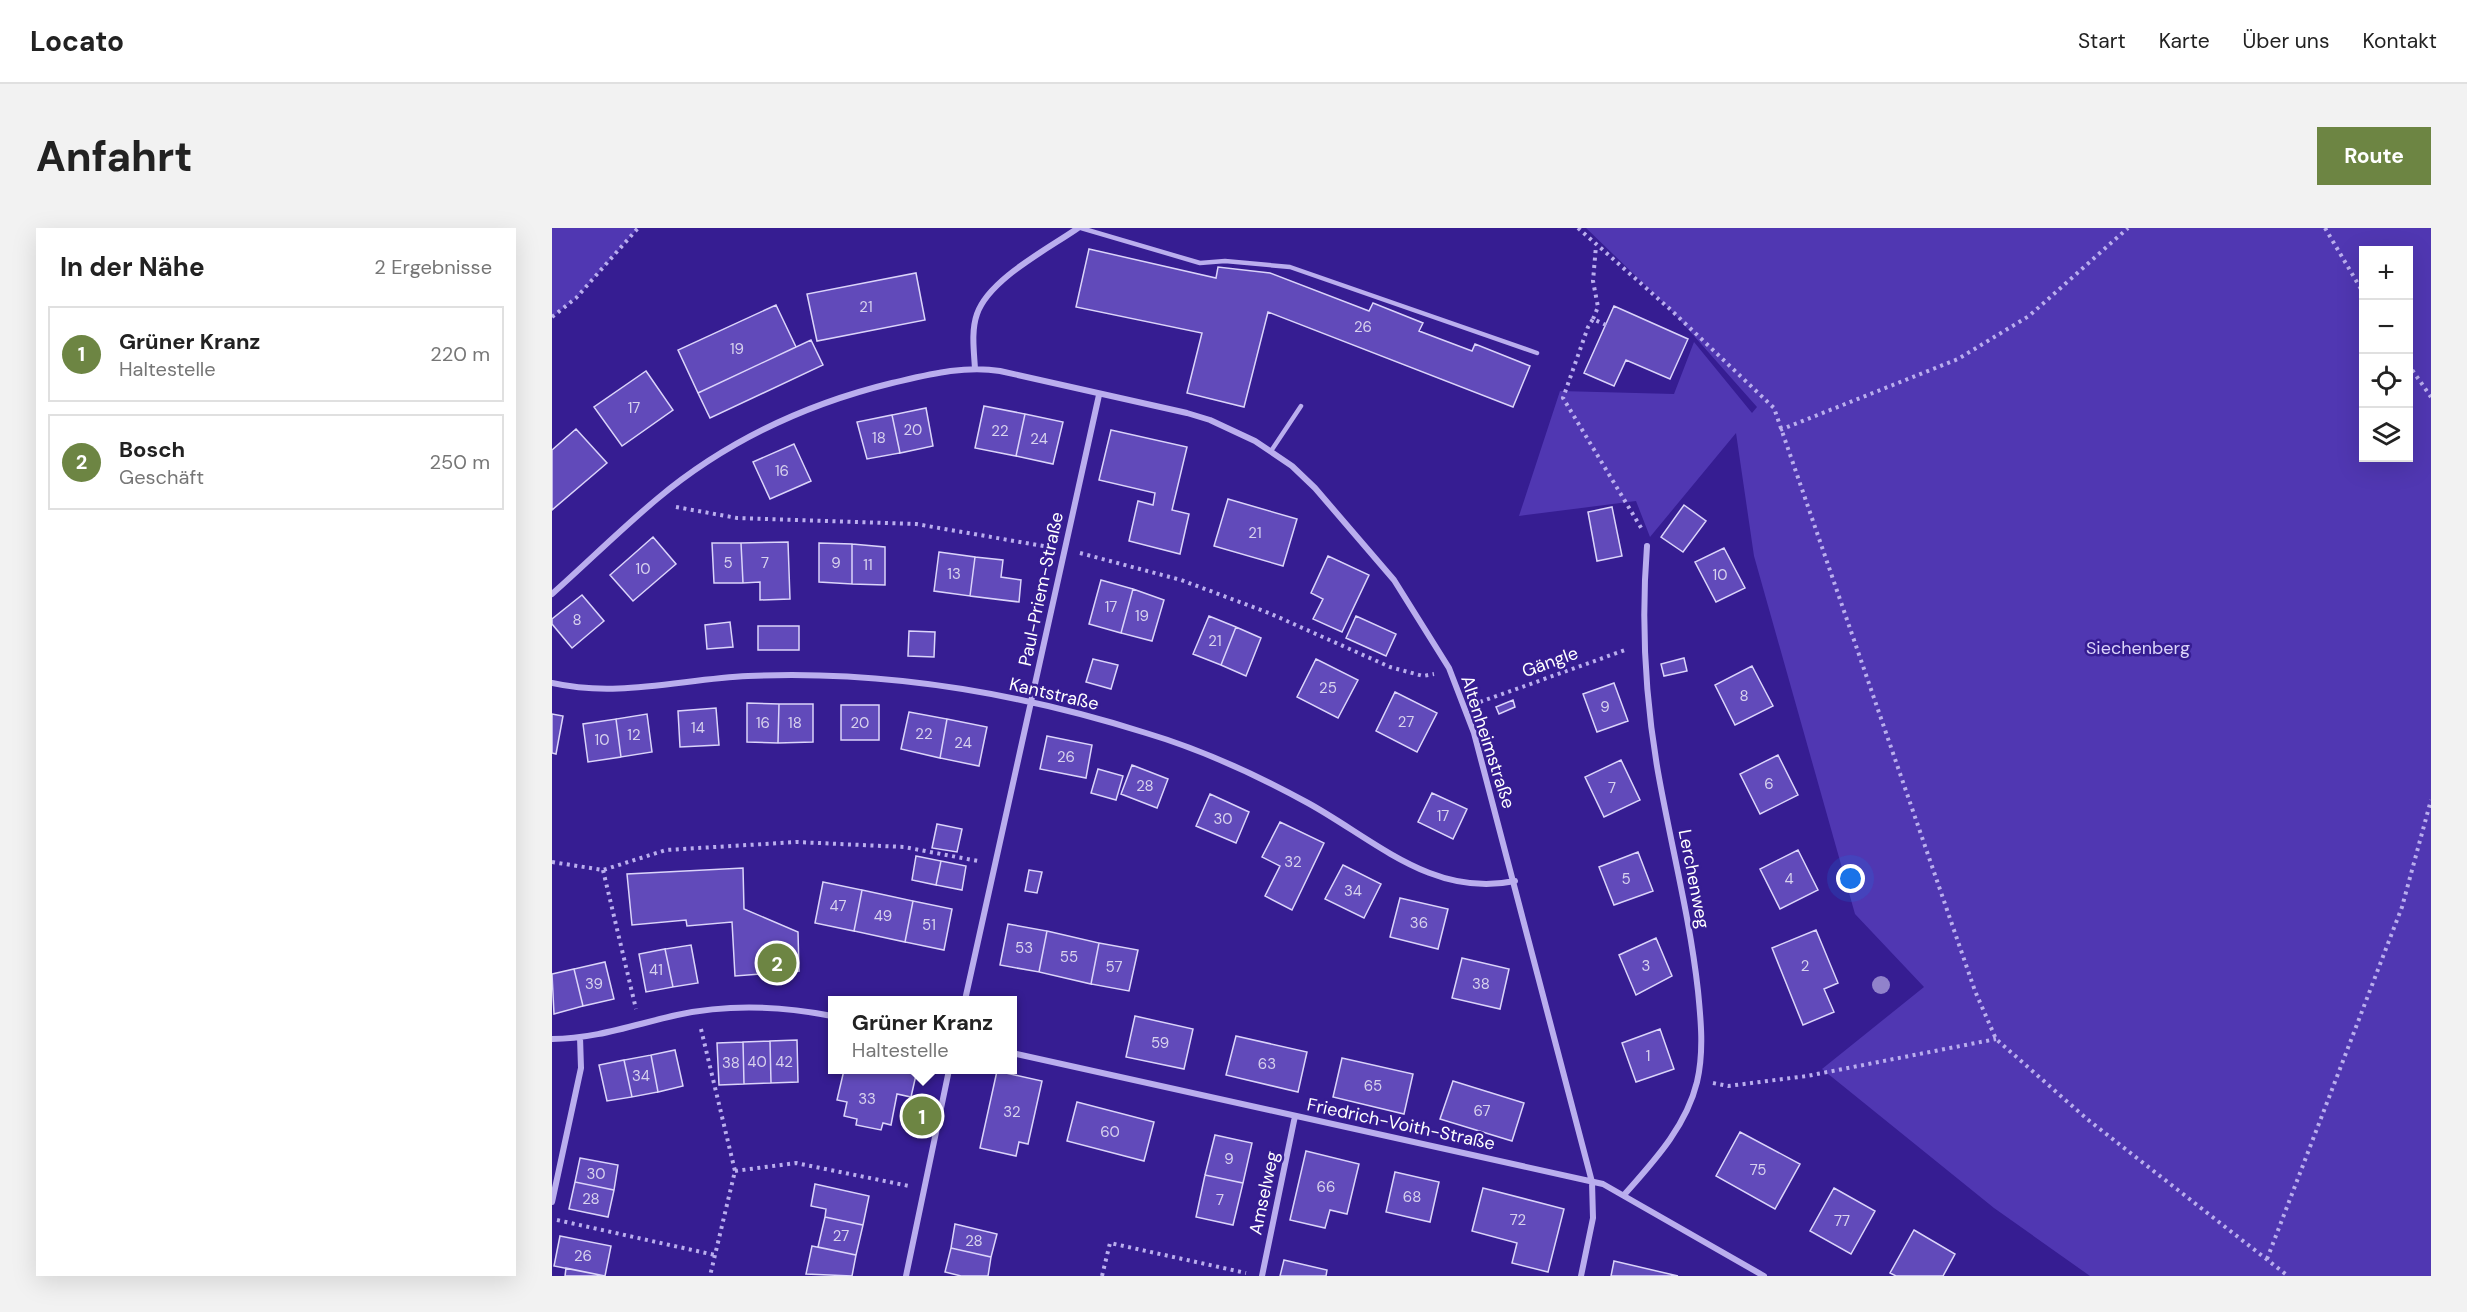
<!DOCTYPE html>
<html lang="de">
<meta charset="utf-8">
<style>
body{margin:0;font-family:"DM Sans",sans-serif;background:#f2f2f2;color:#222}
.controls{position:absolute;right:18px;top:18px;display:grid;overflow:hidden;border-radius:0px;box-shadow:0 6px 24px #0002}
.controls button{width:54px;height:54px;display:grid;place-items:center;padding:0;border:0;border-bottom:2px solid #e0e0e0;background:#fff;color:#222;font:30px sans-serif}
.you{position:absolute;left:1299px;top:651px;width:21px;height:21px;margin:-15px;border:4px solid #fff;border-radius:50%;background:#1a73e8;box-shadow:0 0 0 9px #1a73e833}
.badge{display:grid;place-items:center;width:39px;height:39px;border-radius:50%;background:#6d8543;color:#fff;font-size:20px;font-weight:700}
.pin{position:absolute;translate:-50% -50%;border:3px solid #fff;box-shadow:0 2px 6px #0006}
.popup{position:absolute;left:276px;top:768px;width:189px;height:78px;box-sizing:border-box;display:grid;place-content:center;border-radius:0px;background:#fff;filter:drop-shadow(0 2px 4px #0005);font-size:20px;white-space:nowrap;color:#767676}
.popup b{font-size:22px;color:#222}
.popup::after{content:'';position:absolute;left:50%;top:100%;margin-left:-12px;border:12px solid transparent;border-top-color:#fff}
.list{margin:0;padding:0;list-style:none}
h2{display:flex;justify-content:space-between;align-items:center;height:78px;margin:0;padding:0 24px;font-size:26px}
h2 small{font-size:20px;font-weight:400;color:#767676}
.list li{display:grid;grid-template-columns:39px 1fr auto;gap:18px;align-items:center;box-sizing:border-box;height:96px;margin:0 12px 12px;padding:0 12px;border:2px solid #e0e0e0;border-radius:0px}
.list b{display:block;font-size:22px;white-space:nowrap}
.list p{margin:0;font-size:20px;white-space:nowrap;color:#767676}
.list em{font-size:20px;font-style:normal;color:#767676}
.icon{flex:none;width:33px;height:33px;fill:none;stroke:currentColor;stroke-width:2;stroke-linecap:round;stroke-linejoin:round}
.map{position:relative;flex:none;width:1879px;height:1048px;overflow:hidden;border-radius:0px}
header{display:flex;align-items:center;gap:36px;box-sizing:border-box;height:84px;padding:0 30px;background:#fff;border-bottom:2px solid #e0e0e0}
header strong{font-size:28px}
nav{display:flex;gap:33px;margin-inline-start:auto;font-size:21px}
.intro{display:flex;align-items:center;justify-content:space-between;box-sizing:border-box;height:144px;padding:0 36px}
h1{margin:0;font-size:42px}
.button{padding:15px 27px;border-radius:0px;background:#6d8543;color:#fff;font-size:21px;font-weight:700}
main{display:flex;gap:36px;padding:0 36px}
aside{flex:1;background:#fff;border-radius:0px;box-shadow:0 6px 24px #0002}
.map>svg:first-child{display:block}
.green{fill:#5037b2;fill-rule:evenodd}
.building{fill:#614aba;stroke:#dbd4fa;stroke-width:1.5}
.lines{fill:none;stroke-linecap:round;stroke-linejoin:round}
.path{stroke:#baaeee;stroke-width:4;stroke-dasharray:3 4.5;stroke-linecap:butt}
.service{stroke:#baaeee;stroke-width:4.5}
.minor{stroke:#baaeee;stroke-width:6}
.tree{fill:#9182cb}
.labels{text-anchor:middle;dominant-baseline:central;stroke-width:5;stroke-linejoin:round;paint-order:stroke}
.number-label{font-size:15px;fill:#d8d2ee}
.street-label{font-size:18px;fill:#fff;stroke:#361d92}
.park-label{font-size:18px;fill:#dbd4fa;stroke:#361d92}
</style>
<header>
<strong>Locato</strong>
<nav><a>Start</a><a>Karte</a><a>Über uns</a><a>Kontakt</a></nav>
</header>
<div class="intro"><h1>Anfahrt</h1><a class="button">Route</a></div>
<main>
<aside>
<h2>In der Nähe<small>2 Ergebnisse</small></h2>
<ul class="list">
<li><span class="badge">1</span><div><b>Grüner Kranz</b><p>Haltestelle</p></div><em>220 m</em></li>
<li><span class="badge">2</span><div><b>Bosch</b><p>Geschäft</p></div><em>250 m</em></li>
</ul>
</aside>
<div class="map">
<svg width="1879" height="1048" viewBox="0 0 1879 1048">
<rect width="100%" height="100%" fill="#361d92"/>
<!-- green -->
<path class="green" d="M0,0H86L24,70L0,89Z
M1034,0H1879V1048H1538L1442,980L1270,841L1372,759L1303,686L1202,328L1184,205L1098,309L1084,273L967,288L1008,163L1122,166L1142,114L1200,185L1205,179L1119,82ZM1856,22V230H1812V22Z"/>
<!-- building -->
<path class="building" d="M537,21L664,50L666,39L718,45L817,83L821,75L871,95L867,103L920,123L923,116L978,138L961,179L716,84L692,179L635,165L650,105L524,79Z
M364,45L373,92L265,113L255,66Z
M224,77L244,119L146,165L126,122Z
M1062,78L1136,111L1118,151L1074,132L1062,158L1032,145Z
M259,112L271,137L158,190L146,165Z
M94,143L121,182L70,218L42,179Z
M432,178L473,186L464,228L423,220Z
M374,180L381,218L348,225L340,187Z
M473,186L511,194L501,236L464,228Z
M340,187L348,225L315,231L305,194Z
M24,201L55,235L0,282V222Z
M559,202L635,219L620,282L637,286L628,326L577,313L586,273L601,277L603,265L547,252Z
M242,216L259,253L218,271L201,234Z
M676,271L745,291L731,338L662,318Z
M1132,277L1154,293L1131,324L1109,309Z
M1060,279L1070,328L1045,333L1036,284Z
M101,309L124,336L81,373L58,347Z
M236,314L238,371L208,372V354L191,355L189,315Z
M160,315H189L191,355H162Z
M267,315L300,316V356L267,354Z
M300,316L333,319V357L300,356Z
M1172,320L1193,360L1164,374L1143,334Z
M387,324L423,329L418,368L382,363Z
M776,328L817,347L790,404L761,391L771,371L759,365Z
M423,329L451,332L449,349L469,352L467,374L418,368Z
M549,352L581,361L569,405L537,396Z
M581,361L612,372L600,413L569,405Z
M30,367L52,393L20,420L0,396V391Z
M657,388L684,399L669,437L641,426Z
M804,388L844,406L834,428L794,410Z
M178,394L181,419L155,421L153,397Z
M206,398H247V422H206Z
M684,399L709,410L694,448L669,437Z
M357,403L383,404L382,429L356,428Z
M1132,430L1135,443L1112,448L1109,436Z
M541,431L566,437L559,461L534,454Z
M764,431L806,452L786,490L745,469Z
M1200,438L1221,478L1183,497L1163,457Z
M1062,455L1076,493L1045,504L1031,466Z
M843,464L885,485L865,524L824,503Z
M961,472L963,479L947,486L944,479Z
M195,475L227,476L226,515L195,514Z
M227,476H261V514L226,515Z
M289,477H327V512H289Z
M164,480L167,517L128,519L126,483Z
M357,484L395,491L388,530L349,521Z
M0,486L11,488L4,526L0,525Z
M95,486L100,524L69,529L64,491Z
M64,491L69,529L36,534L31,496Z
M395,491L435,499L427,538L388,530Z
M495,508L540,517L534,550L488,541Z
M1226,527L1246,567L1208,586L1188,546Z
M1069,532L1088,572L1052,589L1033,549Z
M580,537L616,551L605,580L569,566Z
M546,541L571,548L564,572L539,565Z
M880,565L915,581L901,611L866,594Z
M658,566L697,584L684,615L644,598Z
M728,594L772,615L740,682L713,668L728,638L710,629Z
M385,596L410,601L405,624L380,620Z
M1246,622L1266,662L1228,681L1208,641Z
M1086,624L1101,663L1062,677L1047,639Z
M364,628L389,633L384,657L360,652Z
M389,633L414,638L410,662L384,657Z
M791,637L829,656L812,690L773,671Z
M191,640L192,681L246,704L247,743L183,748L180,694L135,698L134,692L80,697L75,646Z
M477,642L490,644L485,665L473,663Z
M271,654L310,662L302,703L263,695Z
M310,662L361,673L353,714L302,703Z
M848,670L896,681L886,721L838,709Z
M361,673L400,681L392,722L353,714Z
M456,696L495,703L487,744L448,737Z
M1264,702L1286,755L1272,761L1282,784L1251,797L1220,720Z
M495,703L547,715L539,756L487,744Z
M1104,710L1120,748L1084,767L1067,727Z
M547,715L586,722L577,763L539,756Z
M139,717L146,755L121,759L113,721Z
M113,721L121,759L94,764L87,726Z
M910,730L957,741L948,781L900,770Z
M53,734L62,771L31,778L22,741Z
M22,741L31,778L2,786L0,746Z
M583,788L641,801L632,841L574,829Z
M1108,801L1122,841L1084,854L1070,815Z
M684,808L755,824L746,864L674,847Z
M245,812L246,854L219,855L218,813Z
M218,813L219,855L192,856L191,814Z
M191,814L192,856L167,857L165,815Z
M123,822L131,858L106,864L99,827Z
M99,827L106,864L80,869L72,832Z
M790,830L861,846L852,886L781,869Z
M72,832L80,869L55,873L47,837Z
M292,842H357V845L364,847L359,869L345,866L339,897L331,895L329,902L304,897L305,891L292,888L295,874L285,872Z
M445,843L490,853L476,916L467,914L464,928L428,920Z
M901,853L972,875L960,913L888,891Z
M525,874L602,894L592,933L515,913Z
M1188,904L1248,936L1223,981L1164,948Z
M663,907L700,915L691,955L653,947Z
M754,923L807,936L795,986L778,982L773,1000L738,992Z
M28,930L66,937L62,962L23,954Z
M843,944L887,954L878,994L834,984Z
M653,947L691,955L681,997L644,989Z
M23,954L62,962L56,989L17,981Z
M263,956L317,968L311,997L273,989L274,981L259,978Z
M931,960L1012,981L996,1044L960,1035L965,1015L920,1003Z
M1282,960L1323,983L1299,1026L1258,1003Z
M273,989L311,997L304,1027L266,1019Z
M403,996L445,1006L439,1029L399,1020Z
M1362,1002L1403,1026L1391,1048H1344L1338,1045Z
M8,1008L59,1018L53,1048L2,1038Z
M260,1018L304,1027L300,1048L254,1046Z
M399,1020L439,1029L436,1048H409L393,1044Z
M732,1032L775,1042L774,1048H728Z
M1062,1033L1126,1048H1059Z
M14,1040L53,1048H13Z"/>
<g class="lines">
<!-- path -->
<path class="path" d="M1026,0L1119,82L1222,180L1423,763L1444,811L1535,891L1736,1048
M1773,0L1812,66
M0,89L24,70L86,0
M1041,91L1046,79L1041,53L1044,18
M1054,97L1041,91L1036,99L1011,170L1091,303
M1856,136L1879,169
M1228,202L1406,131L1477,88L1576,0
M124,279L185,290L364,296L497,319
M528,325L629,352L717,385L838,439L871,448L882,446
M928,474L1076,421
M0,634L51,642L114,622L245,614L352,619L426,633
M51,642L84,781
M149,801L183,943L158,1048
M1161,855L1176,858L1255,848L1444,811
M183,943L244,935L357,958
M5,992L163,1027
M1715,1031L1850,679L1879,572
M550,1048L558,1015L694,1045"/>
<!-- service -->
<path class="service" d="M529,0L648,35L673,33L738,39L985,125
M719,223L749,178"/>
<!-- minor -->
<path class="minor" d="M423,141C422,123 419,103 425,86C437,51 496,21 526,0
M0,366C35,335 69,301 105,271C173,214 254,176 340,155C375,147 412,137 448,143L635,185L658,192L703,213L740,238L763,260L842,352L897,440L922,505L1040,954L1041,990L1029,1048
M0,455C66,470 130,451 196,448C330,442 467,465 594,505C651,522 705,547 756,575C823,612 881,670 963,653
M413,772L547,167
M0,811C43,811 84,796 125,787C176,776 229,778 280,788
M460,825L1051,956L1212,1048
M1072,967C1102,933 1134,899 1145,854C1152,824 1149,793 1146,763C1138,690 1119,617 1106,544C1093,469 1089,394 1095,318
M0,974L29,840L28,809
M354,1048L397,842
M710,1048L743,888"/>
</g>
<!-- trees -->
<circle class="tree" cx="1329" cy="757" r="9"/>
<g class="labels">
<!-- number labels -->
<g class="number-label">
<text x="314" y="79">21</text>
<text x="811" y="99">26</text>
<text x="185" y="121">19</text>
<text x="82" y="180">17</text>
<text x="361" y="202">20</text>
<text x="448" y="203">22</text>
<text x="327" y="210">18</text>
<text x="487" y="211">24</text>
<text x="230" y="243">16</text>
<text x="703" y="305">21</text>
<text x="176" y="335">5</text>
<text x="213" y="335">7</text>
<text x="284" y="335">9</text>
<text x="316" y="337">11</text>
<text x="91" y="341">10</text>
<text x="402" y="346">13</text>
<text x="1168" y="347">10</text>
<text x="559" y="379">17</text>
<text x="590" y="388">19</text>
<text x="25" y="392">8</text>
<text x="663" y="413">21</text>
<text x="776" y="460">25</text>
<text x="1192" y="468">8</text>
<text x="1053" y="479">9</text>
<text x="854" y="494">27</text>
<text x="211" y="495">16</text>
<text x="243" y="495">18</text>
<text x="308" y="495">20</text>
<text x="146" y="500">14</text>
<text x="372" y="506">22</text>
<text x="82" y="507">12</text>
<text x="50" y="512">10</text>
<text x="411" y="515">24</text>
<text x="514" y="529">26</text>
<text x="1217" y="556">6</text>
<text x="593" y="558">28</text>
<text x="1060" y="560">7</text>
<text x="891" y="588">17</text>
<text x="671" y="591">30</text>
<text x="741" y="634">32</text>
<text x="1074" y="651">5</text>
<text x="1237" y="651">4</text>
<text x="801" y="663">34</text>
<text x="286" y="678">47</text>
<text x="331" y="688">49</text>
<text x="867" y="695">36</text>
<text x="377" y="697">51</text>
<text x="472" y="720">53</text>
<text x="517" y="729">55</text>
<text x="1094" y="738">3</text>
<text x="1253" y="738">2</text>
<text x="562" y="739">57</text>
<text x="104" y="742">41</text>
<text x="42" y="756">39</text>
<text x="929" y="756">38</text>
<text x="608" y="815">59</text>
<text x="1096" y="828">1</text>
<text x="205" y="834">40</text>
<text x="232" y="834">42</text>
<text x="179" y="835">38</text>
<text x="715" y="836">63</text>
<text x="89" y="848">34</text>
<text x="821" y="858">65</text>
<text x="315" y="871">33</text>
<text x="930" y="883">67</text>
<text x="460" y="884">32</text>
<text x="558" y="904">60</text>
<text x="677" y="931">9</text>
<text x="1206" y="942">75</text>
<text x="44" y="946">30</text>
<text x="774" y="959">66</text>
<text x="860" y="969">68</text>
<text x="39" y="971">28</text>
<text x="668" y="972">7</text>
<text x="966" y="992">72</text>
<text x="1290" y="993">77</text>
<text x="289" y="1008">27</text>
<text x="422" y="1013">28</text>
<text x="31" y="1028">26</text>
</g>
<!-- street labels -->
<g class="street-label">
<text transform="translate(489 361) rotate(-78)">Paul-Priem-Straße</text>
<text transform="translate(998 434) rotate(-20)">Gängle</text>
<text transform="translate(502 466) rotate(13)">Kantstraße</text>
<text transform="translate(936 514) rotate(72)">Altenheimstraße</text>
<text transform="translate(1142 651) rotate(79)">Lerchenweg</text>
<text transform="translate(849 896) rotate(12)">Friedrich-Voith-Straße</text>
<text transform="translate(712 965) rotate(-78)">Amselweg</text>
</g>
<!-- park labels -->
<g class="park-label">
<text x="1586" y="420">Siechenberg</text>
</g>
</g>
</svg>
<div class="controls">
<button>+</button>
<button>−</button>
<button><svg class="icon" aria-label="locate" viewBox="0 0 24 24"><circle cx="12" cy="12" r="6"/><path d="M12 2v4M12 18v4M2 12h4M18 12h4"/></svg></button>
<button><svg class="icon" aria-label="layers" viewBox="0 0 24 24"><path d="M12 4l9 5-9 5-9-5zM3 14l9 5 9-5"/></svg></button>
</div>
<div class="you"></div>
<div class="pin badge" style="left:370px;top:888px">1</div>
<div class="popup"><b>Grüner Kranz</b>Haltestelle</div>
<div class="pin badge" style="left:225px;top:735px">2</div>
</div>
</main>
